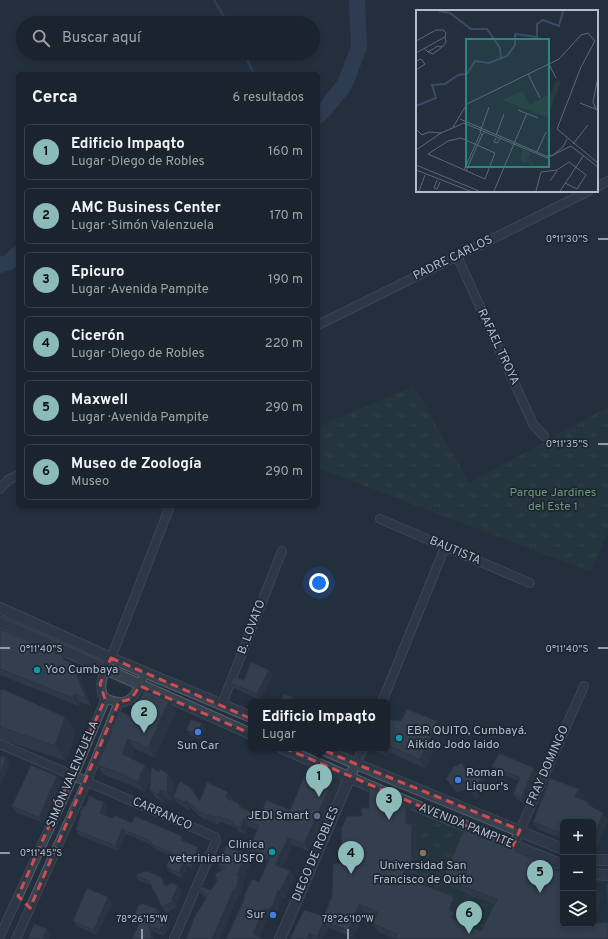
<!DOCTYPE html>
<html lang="es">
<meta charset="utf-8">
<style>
body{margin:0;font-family:Overpass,sans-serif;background:#282f3a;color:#f1f3f6}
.controls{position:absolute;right:12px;bottom:12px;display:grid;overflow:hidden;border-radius:6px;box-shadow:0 2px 6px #0003}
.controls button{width:36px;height:36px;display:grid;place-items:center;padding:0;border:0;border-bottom:1px solid #39404a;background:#1b232e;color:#f1f3f6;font:20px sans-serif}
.you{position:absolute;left:319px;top:583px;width:14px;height:14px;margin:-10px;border:3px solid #fff;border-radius:50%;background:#1a73e8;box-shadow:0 0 0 6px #1a73e833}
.badge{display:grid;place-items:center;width:26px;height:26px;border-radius:50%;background:#8bbbb9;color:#111;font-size:13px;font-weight:700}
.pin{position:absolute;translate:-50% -33px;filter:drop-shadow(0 1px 2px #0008)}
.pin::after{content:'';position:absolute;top:21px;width:14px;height:12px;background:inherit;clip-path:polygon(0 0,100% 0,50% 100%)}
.popup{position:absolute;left:248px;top:699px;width:142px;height:52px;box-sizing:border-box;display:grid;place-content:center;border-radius:6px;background:#1b232e;filter:drop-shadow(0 1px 3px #0005);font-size:13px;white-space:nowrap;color:#a0a4aa}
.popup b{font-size:15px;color:#f1f3f6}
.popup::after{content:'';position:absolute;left:50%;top:100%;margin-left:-8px;border:8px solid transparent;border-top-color:#1b232e}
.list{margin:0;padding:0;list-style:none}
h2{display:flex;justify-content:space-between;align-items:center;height:52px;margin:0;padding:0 16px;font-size:17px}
h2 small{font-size:13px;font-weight:400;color:#a0a4aa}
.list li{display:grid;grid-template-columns:26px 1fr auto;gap:12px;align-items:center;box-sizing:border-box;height:56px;margin:0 8px 8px;padding:0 8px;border:1px solid #39404a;border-radius:6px}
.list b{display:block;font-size:15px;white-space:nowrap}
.list p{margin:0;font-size:13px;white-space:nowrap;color:#a0a4aa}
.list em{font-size:13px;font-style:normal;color:#a0a4aa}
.icon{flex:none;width:22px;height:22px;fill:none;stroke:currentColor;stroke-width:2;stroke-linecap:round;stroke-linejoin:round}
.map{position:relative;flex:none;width:608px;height:939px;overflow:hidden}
.search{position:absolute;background:#1b232e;box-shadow:0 2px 6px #0003;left:16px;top:16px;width:304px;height:44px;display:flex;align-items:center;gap:10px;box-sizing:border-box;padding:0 14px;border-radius:22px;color:#a0a4aa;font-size:15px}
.panel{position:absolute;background:#1b232e;box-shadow:0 2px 6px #0003;left:16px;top:72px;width:304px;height:436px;border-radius:6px}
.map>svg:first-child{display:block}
.park{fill:url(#park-tufts)}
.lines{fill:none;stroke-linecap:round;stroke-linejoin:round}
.stream{stroke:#394c67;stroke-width:2.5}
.river{stroke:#394c67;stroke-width:16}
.minor-casing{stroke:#565f6c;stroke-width:10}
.tertiary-casing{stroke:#565f6c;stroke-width:12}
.minor{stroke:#38414e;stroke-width:8}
.tertiary{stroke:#38414e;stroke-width:10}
.wall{fill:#3b4654}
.shaded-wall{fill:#303945}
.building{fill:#455162;stroke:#303945}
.marked{fill:none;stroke:#ce4d50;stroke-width:3;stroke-dasharray:8 5;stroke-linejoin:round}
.ticks{fill:none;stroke:#b4bcc9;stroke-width:1.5}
.culture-dot{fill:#0f9aa8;stroke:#1d2633;stroke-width:1.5}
.shop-dot{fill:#3f7fe0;stroke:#1d2633;stroke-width:1.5}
.service-dot{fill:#5c6f8a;stroke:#1d2633;stroke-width:1.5}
.education-dot{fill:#8d6e63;stroke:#1d2633;stroke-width:1.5}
.labels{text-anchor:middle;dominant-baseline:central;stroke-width:3.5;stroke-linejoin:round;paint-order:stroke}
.street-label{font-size:12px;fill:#b4bcc9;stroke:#1d2633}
.park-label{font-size:12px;fill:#6b9a76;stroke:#1d2633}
.poi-label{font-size:12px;fill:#b4bcc9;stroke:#1d2633;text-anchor:start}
.inset-river{fill:none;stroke:#394c67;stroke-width:2}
.inset-road{fill:none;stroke:#5e6776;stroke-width:1}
.view{fill:#308480;fill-opacity:0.15;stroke:#308480;stroke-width:2}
.inset-edge{fill:none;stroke:#b4bcc9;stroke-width:2}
.ticks-label{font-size:10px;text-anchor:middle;fill:#b4bcc9;stroke:#1d2633;stroke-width:3.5;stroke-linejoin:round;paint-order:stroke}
</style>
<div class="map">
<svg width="608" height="939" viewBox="0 0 608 939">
<defs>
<pattern id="park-tufts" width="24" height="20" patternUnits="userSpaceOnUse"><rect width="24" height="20" fill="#263c3f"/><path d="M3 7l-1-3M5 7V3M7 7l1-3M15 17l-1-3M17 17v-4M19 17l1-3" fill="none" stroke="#435659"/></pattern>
</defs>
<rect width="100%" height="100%" fill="#242f3e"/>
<!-- park -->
<path class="park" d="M414,386L469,483L608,407V531L591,572L318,468V427Z
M411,810L471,835L501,906L486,938L456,926L454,917L459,905L400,879L418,878L417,832H411Z"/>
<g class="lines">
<!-- stream -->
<path class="stream" d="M214,0L228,23
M244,53L252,70L253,74"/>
<!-- river -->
<path class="river" d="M318,116L326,108L345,84L359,47L357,0
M0,265L9,262L18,254"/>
<defs>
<path id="minor" d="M597,187L608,181
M457,256L533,424L544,436
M318,325L589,191
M0,489L8,480L18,475
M380,519L530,583
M145,672C140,685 135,704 118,702C112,701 107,700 103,696C98,682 105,670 111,658L170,506
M382,702L445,547
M222,704L282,551
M0,744L215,837L216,841L174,939
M356,764L363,748
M513,846L584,686
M0,936L74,775L106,698
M16,939L87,781L119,702"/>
<path id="tertiary" d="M0,608L111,658L251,717
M0,622L251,734
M282,748C375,789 468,828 563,865
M320,748L356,764L563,849
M593,860H608
M593,874L608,875
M280,939L352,772"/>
</defs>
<!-- minor casing -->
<use href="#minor" class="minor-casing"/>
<!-- tertiary casing -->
<use href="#tertiary" class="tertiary-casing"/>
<!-- minor -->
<use href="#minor" class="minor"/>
<!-- tertiary -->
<use href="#tertiary" class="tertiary"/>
</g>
<!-- wall -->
<path class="wall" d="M0,629L63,656L66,661L78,671L91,706L79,702V706L0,675Z
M269,670L273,675L260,700L234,688L230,683L244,680Z
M0,689L65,717L76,732L66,761L0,739Z
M169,701L176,711L155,758L135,749L131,758L145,765L151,773L174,782L173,795L200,801L228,792L233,799L232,800L240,804L244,809L260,816L290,810L336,774L341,781L309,851L293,845L282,868L290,871L294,877L285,898L283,897L277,912L274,917L269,916L259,937L226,939L245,898L244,896L259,882L269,861L254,855L249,848L257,830L248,826L245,834L238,831L236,828L222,822L217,824L214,822H210L207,819H203L190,807L189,810L177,803L173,797V801L167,799L164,803L156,798L150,790L151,777L145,792L126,783L104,775L97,765L112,732L110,731L130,716Z
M387,718L392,720L443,730L426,769L389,752L387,756L376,752L374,748H387Z
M202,723L205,729L201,740L190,735L186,730Z
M492,766L538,774L525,804L517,799L513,794L519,781L496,772Z
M477,769L482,777L486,787L476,800L469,790H465L456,792L446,779L468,771Z
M57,776L61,781L43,823L16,812L12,806Z
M584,796L582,800L588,802L591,806L603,813L608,820L597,846L593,845V822H563V839L538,829L533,822Z
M406,803L411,811V824H412L417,832L418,875L412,873L410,879L454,897L460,905L456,914L459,919L458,921L481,931L494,904L449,886L443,879L563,924L608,939H395L378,932L373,924L376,917L365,912L353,938L328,927L322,939H314L313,938L312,939H290L324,916L332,895L342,863L362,816L369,808Z
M108,807L105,815L113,818L132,823L186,841L201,852L194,869L188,866L182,878L170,872L166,867L171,856L155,849L152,845L126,834L118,851L79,835L76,830L81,815L80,813Z
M246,854L251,861L243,881L244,882L240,897L239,895L206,898L201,894L196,887L211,890L217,881L221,870L218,865Z
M135,875L165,882L167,885L182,890L176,905L177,907L166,913L162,907L152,885L139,881Z
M593,886L601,895L597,911H593Z
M108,897L112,903L97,935L77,926L73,921Z
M157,909L160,913L166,916L170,921L166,933L165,932L164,936L136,924L133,919Z"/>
<!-- shaded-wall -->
<path class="shaded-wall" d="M72,663L78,671L91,706L86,698Z
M269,670L273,675L260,700L257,694Z
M74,694L79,702V706L73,698Z
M169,701L176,711L155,758L148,748Z
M65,717L76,732L66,761L55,746Z
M437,721L443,730L426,769L420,760Z
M202,723L205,729L201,740L197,734Z
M128,739L135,749L129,764L122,754Z
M381,748H386L389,752L387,756Z
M6,758L10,764L0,787V773Z
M145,765L152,775L145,792L138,782Z
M534,768L538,774L525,804L521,798Z
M477,769L482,777L486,787L476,800L471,793Z
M168,774L174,782L173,801L167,793Z
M336,774L341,781L309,851L304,844Z
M57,776L61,781L43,823L39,818Z
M579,789L584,796L580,804L575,797Z
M161,790L167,799L164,803L158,795Z
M228,792L233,799L230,805L226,798Z
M186,800L190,807L189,810L185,803Z
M104,802L108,807L103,818L100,813Z
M406,803L411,811V832L406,824Z
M240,804L245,810L239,807Z
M603,813L608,820L597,846L593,840V837Z
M244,819L248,826L245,834L240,828Z
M412,824L417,832L418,875L412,867Z
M562,828H563V837L560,833Z
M122,829L126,834L118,851L115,846Z
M182,836L186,841L184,845L181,840Z
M288,838L293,845L280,872L275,865Z
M198,847L201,852L194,869L191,864Z
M246,854L251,861L243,881L244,882L240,897L236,890L237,875Z
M184,861L188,866L182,878L179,873Z
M407,865L412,873L408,884L402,876Z
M290,871L294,877L285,898L280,891Z
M161,877L165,882L169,892L165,886Z
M178,885L182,890L176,905L177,907L172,899Z
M596,887L601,895L597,911L593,905V898Z
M234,889L239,895L220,939H212Z
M278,890L283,897L277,912L274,917L269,910Z
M108,897L112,903L97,935L94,930Z
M454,897L460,905L456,914L459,919L456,926L451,918L449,910Z
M359,904L365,912L353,938L348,931Z
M0,909L2,911L0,915Z
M264,909L269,916L258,939L253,934Z
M166,916L170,921L166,933L163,927Z
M324,922L328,927L322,939H319L317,937Z
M149,925L152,931L154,939H152Z
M161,926L165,932L164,936L160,930Z
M47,929L51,935L49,939H43Z
M309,933L313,938L312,939H307Z"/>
<!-- building -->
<path class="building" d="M0,629L63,656L64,660L72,663L86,698L74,694L73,698L0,669Z
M251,662L269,670L257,694L230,683L234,676L244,680Z
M0,689L2,690L3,689L65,717L55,746L0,727Z
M144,690L169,701L148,748L128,739L122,754L145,765L138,782L119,773L97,765L112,731H110L119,711L130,716L132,707L142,696Z
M284,694L304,702H280Z
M407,709L437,721L420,760L387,745V718L392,720L401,721Z
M191,719L202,723L197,734L186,730Z
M499,753L534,768L521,798L513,794L520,778L492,766Z
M0,756L6,758L0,773Z
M310,763L336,774L304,844L288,838L275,865L290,871L280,891L278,890L273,905L269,910L264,909L253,934L264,939H226L245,897L244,896L252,879L259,882L270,857L249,848L259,826L244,819L240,828L233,824V822L218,816L212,817L209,815H205L203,812H199L186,800L185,803L173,797L180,781L190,787L200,801L207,782L228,792L226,798L240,804L239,807L260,816L266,800L290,810Z
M462,763L467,772L477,769L481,780L471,793L466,783L460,782L451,785L446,779L453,767Z
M31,765L57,776L39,818L12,806Z
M151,767L159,772L160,769L168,774L167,793L161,790L158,795L150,790Z
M550,778L579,789L575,797L588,802L587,804L603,813L593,837V822H563V828H562L560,833L533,822Z
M369,787L406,803V824H412V867L407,865L402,876L454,897L449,910L454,912L451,918L481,931L497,899L443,879L465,827L516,848L515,851L558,871V869L563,871V924H581L592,926V924H593V923L608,922V939H395L397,934L373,924L378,912L359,904L348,931L323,920L332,895L333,864L342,863L341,829L347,816H362L361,808H369Z
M89,796L104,802L100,813L113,818L114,815L132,823L135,816L182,836L181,840L198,847L191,864L184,861L179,873L166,867L172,853L151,844L152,842L122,829L115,846L76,830L81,814L80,813L83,806L85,807Z
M226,846L246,854L237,875L239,876L236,890L234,889L212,939H186L194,918L208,895L196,887L197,885L211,890L217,881L215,874L225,868L218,865Z
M147,871L161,877L165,886L172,883L178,885L172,899L173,902L162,907L149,881L135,875Z
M606,884H608V910Z
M593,886L596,887L593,898Z
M87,888L108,897L94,930L73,921Z
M142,903L157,909L155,911L166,916L163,927L161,926L160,930L149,925L152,939H132L140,922L133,919L139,904L141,905Z
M304,910L324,916L323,920L324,922L317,937L309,933L307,939H290Z
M34,924L47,929L43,939H28Z"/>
<!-- marked area -->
<path d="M0 0H608V939H0ZM111,658L356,764L520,830L513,846L140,686L131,699L119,702L30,908L18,896L105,699L100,684Z" fill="#242f3e" fill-opacity=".55" fill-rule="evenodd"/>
<path class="marked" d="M111,658L356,764L520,830L513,846L140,686L131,699L119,702L30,908L18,896L105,699L100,684Z"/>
<!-- ticks -->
<path class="ticks" d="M598,239H608M598,444H608M0,648H10M598,648H608M0,853H10M142,929V939M348,929V939"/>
<!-- markers -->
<g class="culture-dot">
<circle cx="37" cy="670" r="4"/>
<circle cx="399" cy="738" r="4"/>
<circle cx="272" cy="852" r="4"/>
</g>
<g class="shop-dot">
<circle cx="198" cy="732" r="4"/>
<circle cx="458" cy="780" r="4"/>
<circle cx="273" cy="915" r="4"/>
</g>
<circle class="service-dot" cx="317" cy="816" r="4"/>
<circle class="education-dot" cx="423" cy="853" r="4"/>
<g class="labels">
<!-- street labels -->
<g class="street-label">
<text transform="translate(453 258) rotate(-26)">PADRE CARLOS</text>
<text transform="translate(498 347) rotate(65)">RAFAEL TROYA</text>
<text transform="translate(455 551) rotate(23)">BAUTISTA</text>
<text transform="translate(252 627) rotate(-69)">B. LOVATO</text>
<text transform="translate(548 766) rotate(-66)">FRAY DOMINGO</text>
<text transform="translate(73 774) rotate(-67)">SIMÓN VALENZUELA</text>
<text transform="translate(162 814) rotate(24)">CARRANCO</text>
<text transform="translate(466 826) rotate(22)">AVENIDA PAMPITE</text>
<text transform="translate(316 854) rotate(-67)">DIEGO DE ROBLES</text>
</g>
<!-- park labels -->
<g class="park-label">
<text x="553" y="493">Parque Jardines<tspan x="553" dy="14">del Este 1</tspan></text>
</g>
<!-- poi labels -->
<g class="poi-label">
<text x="45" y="670">Yoo Cumbaya</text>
<text x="407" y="731">EBR QUITO, Cumbayá.<tspan x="407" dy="14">Aikido Jodo laido</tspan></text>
<text x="198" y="746" text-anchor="middle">Sun Car</text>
<text x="466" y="773">Roman<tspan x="466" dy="14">Liquor's</tspan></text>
<text x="309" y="816" text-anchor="end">JEDI Smart</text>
<text x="264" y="845" text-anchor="end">Clinica<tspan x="264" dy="14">veteriniaria USFQ</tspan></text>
<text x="423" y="866" text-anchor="middle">Universidad San<tspan x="423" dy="14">Francisco de Quito</tspan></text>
<text x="265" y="915" text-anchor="end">Sur</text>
</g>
</g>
<!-- overview -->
<g transform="translate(416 10)">
<rect width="182" height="182" fill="#242f3e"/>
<path d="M140,70L145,72L131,107L86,90L106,81L114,95L135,83ZM106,139L114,143L111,150L118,153L116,157L112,152H105Z" fill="#263c3f"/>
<path class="inset-river" d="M23,1L34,3L55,19H71L84,38L85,49M0,96L20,88L16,75L29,74L42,65L51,64L59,51L73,53L91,46L99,35V24L121,27V14L127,10L143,16L147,1"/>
<path class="inset-road" d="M0,31L20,20H27L30,23L29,27L0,43M8,38L12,42L22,36L26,37L30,32L29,27M12,42L17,44L26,37M0,51L5,49L9,54L0,60M133,54L140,68M112,64L124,88M164,93L182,100M180,99L177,92L182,67M102,100L122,108M44,109L130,146H136L147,137L151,129M37,117L51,94L143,49L165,25L172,23L179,31L165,57L141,119L182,153M0,119L6,125L13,122L25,123M69,122L66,125L64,122L73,97M80,125L88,104M45,128L79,143L69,169L12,144L32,131ZM80,128L78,132L81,133L84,129M157,134L172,115M0,140L25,123L48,113L131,148L155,136L182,157M121,142L130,122M0,155L63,181M0,160L54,181M48,160L64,124M50,161L66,125M21,170L18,178L21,179L24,172M134,171L141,161M3,181L9,165M78,181L111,103M120,181L125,162L141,160L153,152L170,165L161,179L149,173M144,181L168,145"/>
<path class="view" d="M50,29H133V157H50Z"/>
<rect width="182" height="182" class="inset-edge"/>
</g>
<g class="ticks-label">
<text x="567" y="242">0°11'30"S</text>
<text x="567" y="447">0°11'35"S</text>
<text x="41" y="652">0°11'40"S</text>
<text x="567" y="652">0°11'40"S</text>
<text x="41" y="856">0°11'45"S</text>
<text x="142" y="922">78°26'15"W</text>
<text x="348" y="922">78°26'10"W</text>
</g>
</svg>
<div class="controls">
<button>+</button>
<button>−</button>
<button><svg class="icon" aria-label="layers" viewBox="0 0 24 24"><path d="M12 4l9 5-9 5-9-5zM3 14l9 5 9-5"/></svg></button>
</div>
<div class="you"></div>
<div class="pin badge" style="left:319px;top:797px">1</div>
<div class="popup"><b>Edificio Impaqto</b>Lugar</div>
<div class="pin badge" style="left:144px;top:733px">2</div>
<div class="pin badge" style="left:389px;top:820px">3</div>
<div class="pin badge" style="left:351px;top:874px">4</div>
<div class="pin badge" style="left:540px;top:893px">5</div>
<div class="pin badge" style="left:469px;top:934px">6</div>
<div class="search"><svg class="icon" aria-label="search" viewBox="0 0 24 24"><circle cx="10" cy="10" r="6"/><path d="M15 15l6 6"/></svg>Buscar aquí</div>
<section class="panel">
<h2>Cerca<small>6 resultados</small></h2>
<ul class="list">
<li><span class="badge">1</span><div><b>Edificio Impaqto</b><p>Lugar · Diego de Robles</p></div><em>160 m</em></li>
<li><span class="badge">2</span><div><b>AMC Business Center</b><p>Lugar · Simón Valenzuela</p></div><em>170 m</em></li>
<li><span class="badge">3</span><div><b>Epicuro</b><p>Lugar · Avenida Pampite</p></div><em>190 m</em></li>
<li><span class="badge">4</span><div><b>Cicerón</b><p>Lugar · Diego de Robles</p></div><em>220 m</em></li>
<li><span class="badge">5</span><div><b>Maxwell</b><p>Lugar · Avenida Pampite</p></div><em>290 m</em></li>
<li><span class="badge">6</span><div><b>Museo de Zoología</b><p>Museo</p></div><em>290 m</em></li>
</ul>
</section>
</div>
